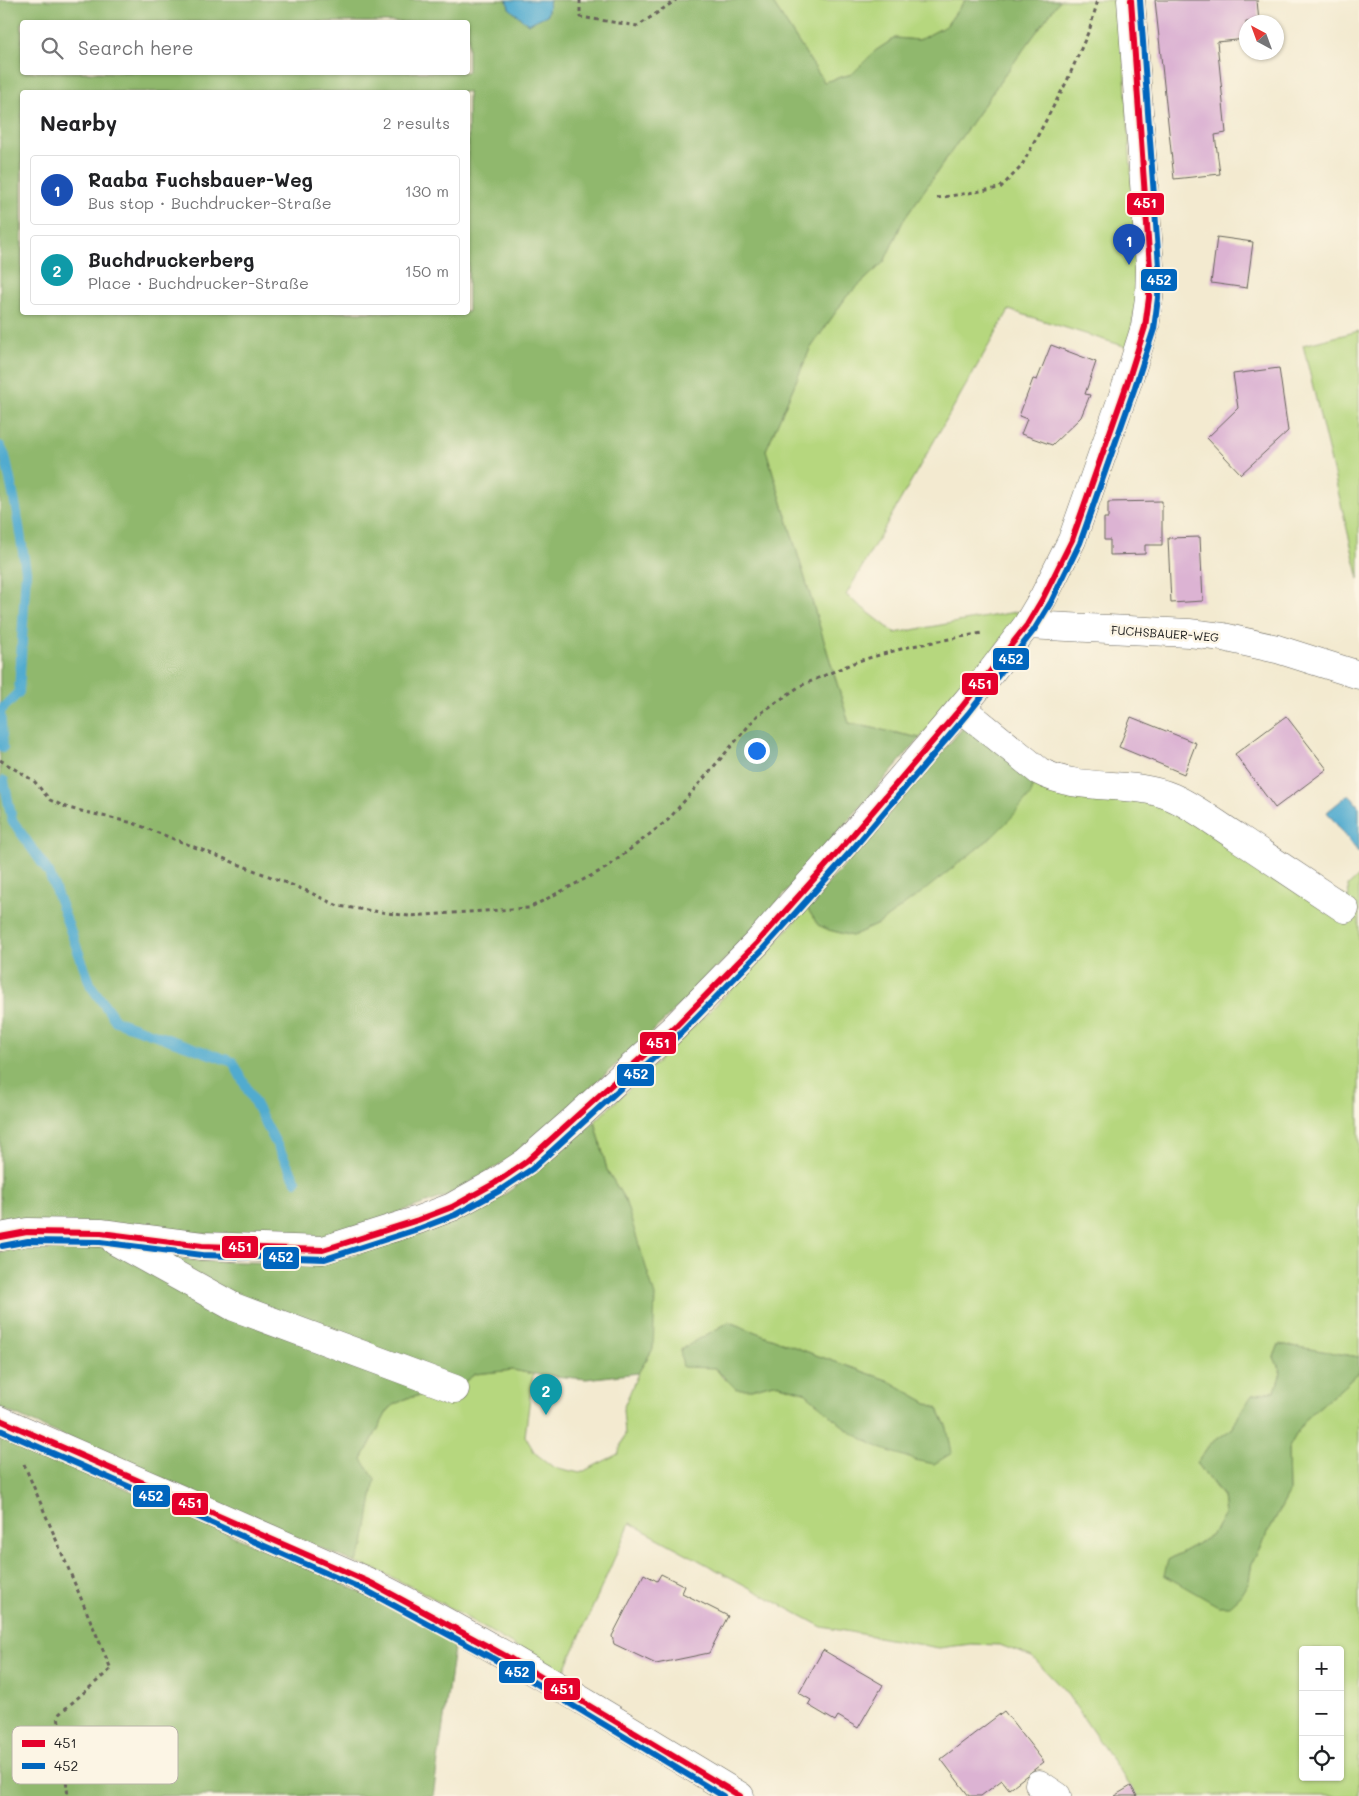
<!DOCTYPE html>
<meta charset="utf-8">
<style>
body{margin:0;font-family:Mali,sans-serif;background:#f6f6f6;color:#202124}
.controls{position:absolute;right:15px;bottom:15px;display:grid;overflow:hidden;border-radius:5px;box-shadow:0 1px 4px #0004}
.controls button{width:45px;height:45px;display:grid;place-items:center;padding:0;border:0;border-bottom:1px solid #e0e0e0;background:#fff;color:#202124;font:25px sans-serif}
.compass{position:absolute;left:1239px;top:15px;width:45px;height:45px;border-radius:50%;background:#fff;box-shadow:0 1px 4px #0004;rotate:319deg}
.you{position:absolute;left:756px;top:750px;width:18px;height:18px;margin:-12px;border:4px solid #fff;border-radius:50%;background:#1a73e8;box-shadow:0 0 0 8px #1a73e833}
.badge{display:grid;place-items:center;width:32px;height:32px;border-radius:50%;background:#b5179e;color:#fff;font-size:16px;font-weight:700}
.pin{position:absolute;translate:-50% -41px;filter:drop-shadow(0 1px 2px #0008)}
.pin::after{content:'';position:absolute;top:26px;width:18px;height:15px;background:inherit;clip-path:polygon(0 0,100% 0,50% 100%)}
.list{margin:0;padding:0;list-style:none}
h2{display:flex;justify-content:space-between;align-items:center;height:65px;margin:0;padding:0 20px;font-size:21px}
h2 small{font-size:16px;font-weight:400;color:#757577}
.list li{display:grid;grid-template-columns:32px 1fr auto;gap:15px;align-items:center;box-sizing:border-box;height:70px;margin:0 10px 10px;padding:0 10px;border:1px solid #e0e0e0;border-radius:5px}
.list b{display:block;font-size:19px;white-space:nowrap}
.list p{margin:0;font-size:16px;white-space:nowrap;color:#757577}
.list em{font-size:16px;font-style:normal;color:#757577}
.icon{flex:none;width:28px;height:28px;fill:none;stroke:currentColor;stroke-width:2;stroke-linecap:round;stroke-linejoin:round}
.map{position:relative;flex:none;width:1359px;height:1796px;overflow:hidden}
.search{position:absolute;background:#fff;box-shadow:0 1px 4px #0004;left:20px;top:20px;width:450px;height:55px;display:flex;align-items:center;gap:12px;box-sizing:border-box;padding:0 18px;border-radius:5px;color:#757577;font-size:19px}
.panel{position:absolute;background:#fff;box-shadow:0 1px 4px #0004;left:20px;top:90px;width:450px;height:225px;border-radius:5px}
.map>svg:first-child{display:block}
.green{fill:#b6d77e;stroke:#697a4d;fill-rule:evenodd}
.forest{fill:#90b86d;stroke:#566a44;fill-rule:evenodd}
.water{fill:#51abcf;stroke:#366476}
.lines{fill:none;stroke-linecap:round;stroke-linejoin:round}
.stream{stroke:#51abcf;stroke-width:10}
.building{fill:#dcb3d3}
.minor-casing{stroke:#67645b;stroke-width:29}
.path{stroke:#67645b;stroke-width:3;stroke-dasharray:4 4;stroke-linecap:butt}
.minor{stroke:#fff;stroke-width:28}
.bus-1-casing{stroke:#fcf5e5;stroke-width:10}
.bus-2-casing{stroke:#fcf5e5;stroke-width:10}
.bus-1{stroke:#e4002b;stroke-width:6}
.bus-2{stroke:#0065bd;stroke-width:6}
.labels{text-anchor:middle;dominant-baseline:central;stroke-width:5;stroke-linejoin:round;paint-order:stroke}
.street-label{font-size:12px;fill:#1c1c1c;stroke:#fcf5e5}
.key{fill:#fcf5e5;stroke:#b9b4a9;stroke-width:1}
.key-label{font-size:14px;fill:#1c1c1c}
.line-badge{stroke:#fcf5e5;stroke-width:2}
.badge-label{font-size:14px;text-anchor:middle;font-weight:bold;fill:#fff}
</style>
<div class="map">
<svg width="1359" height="1796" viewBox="0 0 1359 1796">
<rect width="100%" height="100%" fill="#fcf5e5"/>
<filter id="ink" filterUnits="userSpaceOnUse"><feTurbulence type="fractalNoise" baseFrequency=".02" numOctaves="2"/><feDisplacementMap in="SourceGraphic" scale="10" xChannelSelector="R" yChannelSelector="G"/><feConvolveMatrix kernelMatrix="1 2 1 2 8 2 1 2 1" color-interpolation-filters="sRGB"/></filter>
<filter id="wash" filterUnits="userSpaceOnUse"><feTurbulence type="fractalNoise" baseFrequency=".0096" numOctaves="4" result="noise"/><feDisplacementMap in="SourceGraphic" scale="20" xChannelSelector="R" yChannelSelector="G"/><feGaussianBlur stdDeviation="1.12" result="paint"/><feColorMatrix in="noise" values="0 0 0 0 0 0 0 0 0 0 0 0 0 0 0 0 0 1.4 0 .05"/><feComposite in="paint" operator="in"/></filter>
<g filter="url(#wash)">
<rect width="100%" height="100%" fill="#f3ead0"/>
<!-- green -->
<path class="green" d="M771,0H965L946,26L919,40L895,38L875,51L852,74L824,82Z
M1060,0H1120L1134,216L1138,297L1127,347L1009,310L846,595L895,633L1021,611L1000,642L920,738L849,723L766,450L810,349L847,296L884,262L903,221L1001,80Z
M1359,331V579L1303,345Z
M1035,778L1157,800L1349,898L1348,886L1359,876V1357L1279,1344L1274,1357L1281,1373L1275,1391L1236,1420L1233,1428L1209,1445L1197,1463L1223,1497L1225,1515L1211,1536L1168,1560L1249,1581L1252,1562L1289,1493L1288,1449L1305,1419L1343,1387L1359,1372V1796H1137L1065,1691L1032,1657L1000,1645L971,1644L939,1648L822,1627L630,1523L563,1674L426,1594L377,1570L355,1563L364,1545L362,1459L389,1408L407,1398L455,1389L475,1374L513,1370L533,1374L525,1436L535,1453L553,1467L580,1473L618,1454L625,1434L623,1409L638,1373L653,1349L625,1200L607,1170L595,1121C669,1052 741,983 807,908L818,925L829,930L852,936L880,923L993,836ZM729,1322L813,1354L887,1380L938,1409L947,1428L850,1432L804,1392L773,1383L751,1389L724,1379L715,1368L680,1350ZM1303,1650H1340V1777H1303Z"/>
<!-- forest -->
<path class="forest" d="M0,0H507L509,8L547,15L550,0H771L824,82L852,74L875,51L895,38L919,40L946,26L965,0H1060L1001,80L903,221L884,262L847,296L810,349L766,450L849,723L920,738L749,935L666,1019L519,1153L447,1196L321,1239L0,1225ZM22,22H468V72H22ZM22,92H468V312H22Z
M967,723L1035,778L1031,794L1011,818L993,836L925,890L880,923L852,936L829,930L818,925L807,908Z
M595,1121L607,1170L625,1200L655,1296L653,1349L638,1373L586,1379L533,1374L513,1370L475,1374L455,1389L407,1398L389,1408L362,1459L375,1479L364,1545L355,1563L0,1408V1252L28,1246L100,1247L200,1261L325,1264L423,1233L458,1219L502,1196L535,1173Z
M729,1322L813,1354L887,1380L938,1409L947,1428L952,1453L934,1464L915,1460L880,1448L850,1432L804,1392L773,1383L751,1389H736L715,1368L683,1367L680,1350Z
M1279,1344L1359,1357V1372L1343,1387L1305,1419L1288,1449L1289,1493L1252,1562L1249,1581L1240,1596L1229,1606H1218L1164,1575L1168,1560L1211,1536L1225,1515L1223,1496L1197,1463L1209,1445L1233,1428L1236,1420L1252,1395L1275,1391L1281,1373L1274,1357Z
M0,1433L365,1594L455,1641L433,1796H0Z"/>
<!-- water -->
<path class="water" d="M507,0H550L547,15L528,24L509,8Z
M1349,794L1359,807V853L1327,812Z"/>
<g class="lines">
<!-- stream -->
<path class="stream" d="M0,446L5,456L16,508L26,571L19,692L0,711
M0,712L3,747
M4,781L12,820L49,873L91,986L116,1021L233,1062L296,1181"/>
</g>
<g id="blocks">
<!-- building -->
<path class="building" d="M1155,0H1257L1259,22H1246V39L1217,42L1226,133L1215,135L1220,174L1174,179Z
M1217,237L1253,242L1247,288L1211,283Z
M1051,345L1096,362L1085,394L1090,395L1081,417L1052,445L1021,434L1027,419L1019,416L1033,379L1037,380Z
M1279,368L1288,431L1241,474L1207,438L1238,408L1233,374Z
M1162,501V545H1145V554L1110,555V540H1104V518H1108V502Z
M1200,537L1203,601L1171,603L1168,538Z
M1286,716L1327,769L1275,808L1235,754Z
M1131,717L1196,743L1184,774L1119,747Z
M644,1574L657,1581L661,1574L685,1586L682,1593L728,1616L709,1653L656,1664L614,1644L612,1636Z
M823,1650L883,1685L858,1728L838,1716L835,1721L808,1705L811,1700L799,1693Z
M1004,1711L1044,1762L1009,1789L1002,1780L981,1796H969L941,1759Z
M1131,1786L1137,1796H1114Z"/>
</g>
</g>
<g filter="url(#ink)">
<use href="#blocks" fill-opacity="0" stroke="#67645b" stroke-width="1"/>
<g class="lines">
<defs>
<path id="minor" d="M1027,625L1189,633L1223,637L1277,649L1359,675
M961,708L1039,771C1080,793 1130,779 1172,797C1195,807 1216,824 1237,837C1273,861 1309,885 1345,909
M0,1237L27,1232L101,1233L202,1246L323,1250L418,1220L452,1207L495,1183L526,1162L574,1120L674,1028L757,943L845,844L961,708L988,676L1027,625L1043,598L1072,540L1127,384L1145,327L1149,298L1150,267L1131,0
M115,1241L234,1307L455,1389
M0,1420L371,1583C498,1646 618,1723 740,1796
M1039,1784L1057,1796"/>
</defs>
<!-- minor casing -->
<use href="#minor" class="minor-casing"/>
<!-- path -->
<path class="path" d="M580,0V17L638,26L676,0
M937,198L1000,188L1021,167L1067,81L1090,28L1098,0
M0,760L34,781L50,800L68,808L133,823L307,891L338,906L409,916L529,908L606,868L668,820L758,715L800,686L858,661L912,646L982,633
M24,1464L111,1669L58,1715L68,1796"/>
<!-- minor -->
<use href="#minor" class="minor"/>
<defs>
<path id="bus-1" d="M0,1237L27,1232L101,1233L202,1246L323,1250L418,1220L452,1207L495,1183L526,1162L674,1028L757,943L845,844L961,708L1027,625L1043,598L1072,540L1127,384L1145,327L1149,298L1150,267L1131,0
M0,1420L371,1583L511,1659L740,1796"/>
<path id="bus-2" d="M2,1246L28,1241L100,1242L202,1255L325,1259L421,1228L455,1215L499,1191L532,1169L680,1034L763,949L852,850L968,714L1034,630L1051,602L1080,543L1135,387L1154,329L1158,298L1159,266L1140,0
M0,1430L367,1591L507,1666L723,1796"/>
</defs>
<!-- bus-1 casing -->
<use href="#bus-1" class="bus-1-casing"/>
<!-- bus-2 casing -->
<use href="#bus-2" class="bus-2-casing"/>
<!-- bus-1 -->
<use href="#bus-1" class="bus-1"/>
<!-- bus-2 -->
<use href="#bus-2" class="bus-2"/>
</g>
</g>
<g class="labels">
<!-- street labels -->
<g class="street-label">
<text transform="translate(1165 633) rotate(4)">FUCHSBAUER-WEG</text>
</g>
</g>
<!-- legend -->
<rect x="12" y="1726" width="166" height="58" rx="8" class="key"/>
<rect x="22" y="1740" width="23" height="7" fill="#e4002b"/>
<rect x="22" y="1763" width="23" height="6" fill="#0065bd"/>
<g class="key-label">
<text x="54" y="1748">451</text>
<text x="54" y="1771">452</text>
</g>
<g class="line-badge">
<rect x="1126" y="192" width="39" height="24" rx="5" fill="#e4002b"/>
<rect x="1140" y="268" width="38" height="24" rx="5" fill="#0065bd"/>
<rect x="992" y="647" width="38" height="24" rx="5" fill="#0065bd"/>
<rect x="961" y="672" width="38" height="24" rx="5" fill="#e4002b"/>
<rect x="639" y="1031" width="38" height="24" rx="5" fill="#e4002b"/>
<rect x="616" y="1063" width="39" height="24" rx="5" fill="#0065bd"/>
<rect x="221" y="1235" width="38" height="24" rx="5" fill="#e4002b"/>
<rect x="262" y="1246" width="38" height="24" rx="5" fill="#0065bd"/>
<rect x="132" y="1484" width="39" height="24" rx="5" fill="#0065bd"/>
<rect x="171" y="1492" width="38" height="24" rx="5" fill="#e4002b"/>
<rect x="498" y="1660" width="38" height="24" rx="5" fill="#0065bd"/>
<rect x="543" y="1677" width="38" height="24" rx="5" fill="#e4002b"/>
</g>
<g class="badge-label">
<text x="1145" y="208">451</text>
<text x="1159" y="285">452</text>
<text x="1011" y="664">452</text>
<text x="980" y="689">451</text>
<text x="658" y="1048">451</text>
<text x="636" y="1079">452</text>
<text x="240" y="1252">451</text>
<text x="281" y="1262">452</text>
<text x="151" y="1501">452</text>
<text x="190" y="1508">451</text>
<text x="517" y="1677">452</text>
<text x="562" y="1694">451</text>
</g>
</svg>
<div class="controls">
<button>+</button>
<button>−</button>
<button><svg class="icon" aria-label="locate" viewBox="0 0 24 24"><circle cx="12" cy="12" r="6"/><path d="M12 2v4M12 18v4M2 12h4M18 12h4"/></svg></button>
</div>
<svg class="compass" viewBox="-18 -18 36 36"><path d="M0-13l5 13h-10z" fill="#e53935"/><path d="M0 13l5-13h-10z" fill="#757577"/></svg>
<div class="you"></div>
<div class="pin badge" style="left:1129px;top:265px;background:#1a4fb4">1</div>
<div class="pin badge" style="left:546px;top:1415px;background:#0f9aa8">2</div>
<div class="search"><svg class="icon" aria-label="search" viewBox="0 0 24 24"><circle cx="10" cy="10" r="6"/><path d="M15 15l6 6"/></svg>Search here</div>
<section class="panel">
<h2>Nearby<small>2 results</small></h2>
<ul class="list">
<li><span class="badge" style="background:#1a4fb4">1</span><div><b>Raaba Fuchsbauer-Weg</b><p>Bus stop · Buchdrucker-Straße</p></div><em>130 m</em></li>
<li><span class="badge" style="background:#0f9aa8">2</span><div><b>Buchdruckerberg</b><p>Place · Buchdrucker-Straße</p></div><em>150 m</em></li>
</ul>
</section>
</div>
